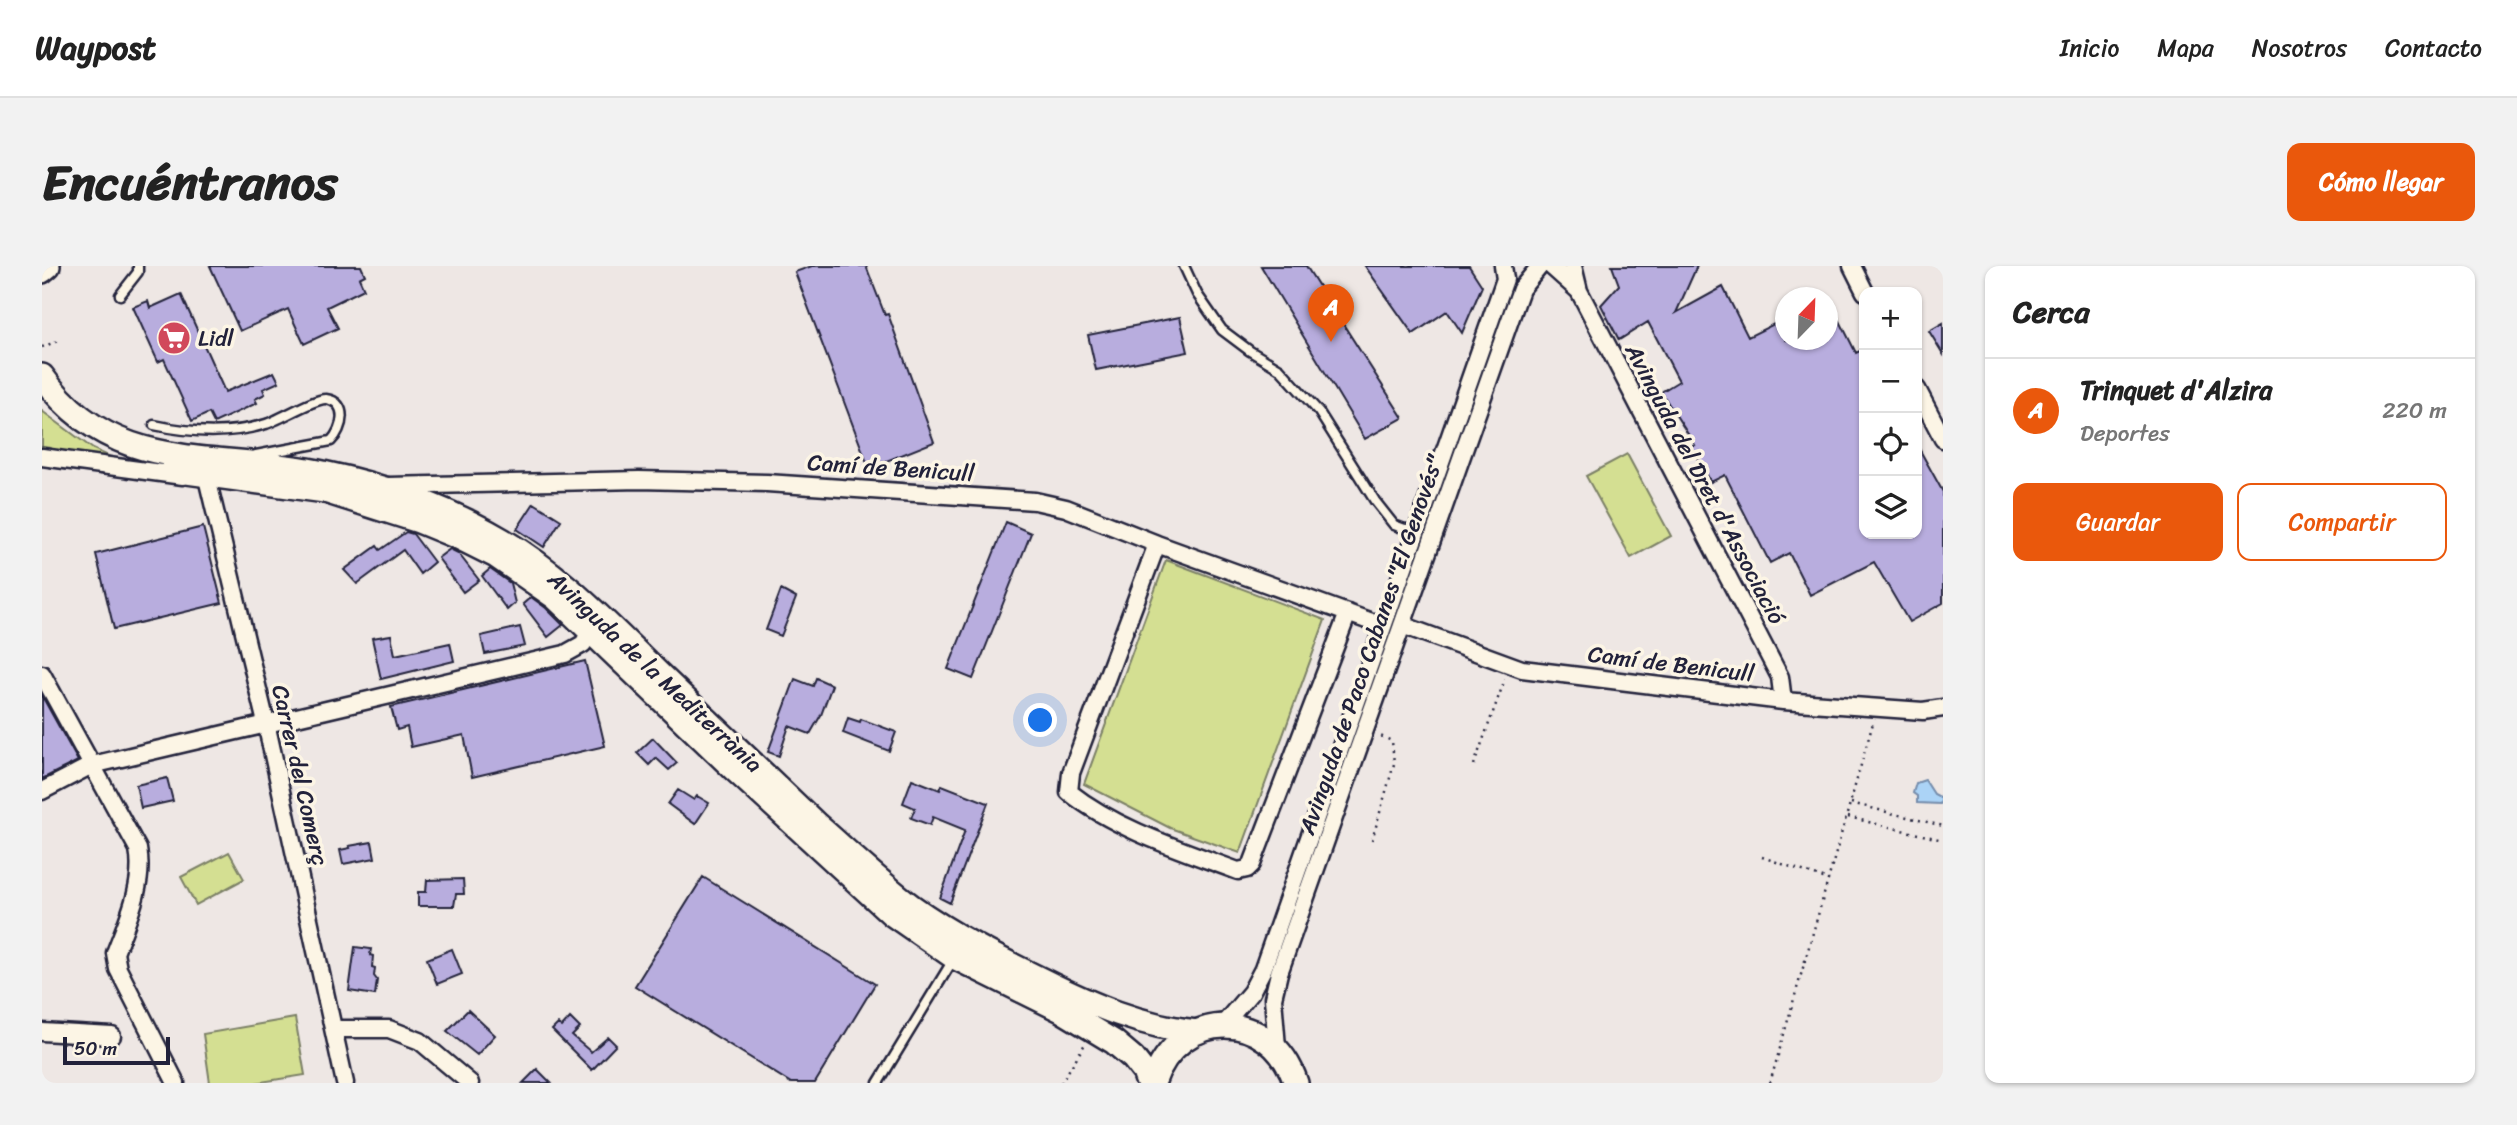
<!DOCTYPE html>
<html lang="es">
<meta charset="utf-8">
<style>
body{margin:0;font-family:Sriracha,sans-serif;background:#f2f2f2;color:#222}
.controls{position:absolute;right:21px;top:21px;display:grid;overflow:hidden;border-radius:14px;box-shadow:0 2px 5px #0004}
.controls button{width:63px;height:63px;display:grid;place-items:center;padding:0;border:0;border-bottom:2px solid #e0e0e0;background:#fff;color:#222;font:35px sans-serif}
.compass{position:absolute;left:1733px;top:21px;width:63px;height:63px;border-radius:50%;background:#fff;box-shadow:0 2px 5px #0004;rotate:23deg}
.scale{position:absolute;left:21px;bottom:18px;width:107px;box-sizing:border-box;padding-left:7px;border:4px solid #22223b;border-top:0;font-size:19px;line-height:24px;white-space:nowrap;color:#22223b;-webkit-text-stroke:5px #fcf5e5;paint-order:stroke}
.you{position:absolute;left:999px;top:455px;width:24px;height:24px;margin:-18px;border:5px solid #fff;border-radius:50%;background:#1a73e8;box-shadow:0 0 0 10px #1a73e833}
.badge{display:grid;place-items:center;width:46px;height:46px;border-radius:50%;background:#ea580c;color:#fff;font-size:23px;font-weight:700}
.pin{position:absolute;translate:-50% -58px;filter:drop-shadow(0 2px 4px #0008)}
.pin::after{content:'';position:absolute;top:37px;width:24px;height:21px;background:inherit;clip-path:polygon(0 0,100% 0,50% 100%)}
.list{margin:0;padding:0;list-style:none}
h2{display:flex;justify-content:space-between;align-items:center;height:91px;margin:0;padding:0 28px;font-size:30px}
h2 small{font-size:23px;font-weight:400;color:#767676}
.list li{display:grid;grid-template-columns:46px 1fr auto;gap:21px;align-items:center;box-sizing:border-box;height:105px;padding:0 28px;border-top:2px solid #e0e0e0}
.list b{display:block;font-size:26px;white-space:nowrap}
.list p{margin:0;font-size:23px;white-space:nowrap;color:#767676}
.list em{font-size:23px;font-style:normal;color:#767676}
.actions{display:flex;gap:14px;padding:21px 28px}
.actions a{flex:1;padding:16px 0;border:2px solid #ea580c;border-radius:14px;text-align:center;font-size:24px;color:#ea580c}
.actions .main{background:#ea580c;color:#fff}
.icon{flex:none;width:38px;height:38px;fill:none;stroke:currentColor;stroke-width:2;stroke-linecap:round;stroke-linejoin:round}
.map{position:relative;flex:none;width:1901px;height:817px;overflow:hidden;border-radius:14px}
header{display:flex;align-items:center;gap:42px;box-sizing:border-box;height:98px;padding:0 35px;background:#fff;border-bottom:2px solid #e0e0e0}
header strong{font-size:33px}
nav{display:flex;gap:38px;margin-inline-start:auto;font-size:24px}
.intro{display:flex;align-items:center;justify-content:space-between;box-sizing:border-box;height:168px;padding:0 42px}
h1{margin:0;font-size:49px}
.button{padding:18px 32px;border-radius:14px;background:#ea580c;color:#fff;font-size:24px;font-weight:700}
main{display:flex;gap:42px;padding:0 42px}
aside{flex:1;background:#fff;border-radius:14px;box-shadow:0 2px 5px #0004}
.map>svg:first-child{display:block}
.green{fill:#d4df92;stroke:#7b8066;stroke-width:2}
.water{fill:#abd3f6;stroke:#748cab;stroke-width:2}
.building{fill:#b8adde;stroke:#22223b;stroke-width:2}
.lines{fill:none;stroke-linecap:round;stroke-linejoin:round}
.lane-casing{stroke:#22223b;stroke-width:13}
.street-casing{stroke:#22223b;stroke-width:21}
.secondary-casing{stroke:#22223b;stroke-width:28}
.path{stroke:#22223b;stroke-width:2.5;stroke-dasharray:2 5;stroke-linecap:butt}
.lane{stroke:#fcf5e5;stroke-width:8}
.street{stroke:#fcf5e5;stroke-width:16}
.secondary{stroke:#fcf5e5;stroke-width:23}
.labels{text-anchor:middle;dominant-baseline:central;stroke-width:7;stroke-linejoin:round;paint-order:stroke}
.poi-label{font-size:23px;fill:#22223b;stroke:#fcf5e5;text-anchor:start}
.street-label{font-size:23px;fill:#22223b;stroke:#fcf5e5}
</style>
<header>
<strong>Waypost</strong>
<nav><a>Inicio</a><a>Mapa</a><a>Nosotros</a><a>Contacto</a></nav>
</header>
<div class="intro"><h1>Encuéntranos</h1><a class="button">Cómo llegar</a></div>
<main>
<div class="map">
<svg width="1901" height="817" viewBox="0 0 1901 817">
<rect width="100%" height="100%" fill="#eee7e4"/>
<filter id="ink" filterUnits="userSpaceOnUse"><feTurbulence type="fractalNoise" baseFrequency=".0143" numOctaves="2"/><feDisplacementMap in="SourceGraphic" scale="14" xChannelSelector="R" yChannelSelector="G"/><feConvolveMatrix kernelMatrix="1 2 1 2 8 2 1 2 1" color-interpolation-filters="sRGB"/></filter>
<g filter="url(#ink)">
<!-- green -->
<path class="green" d="M0,145L51,183L75,194L13,189L9,182L0,181Z
M1585,188L1629,270L1589,292L1544,210Z
M1124,294L1283,354L1198,587L1128,562L1042,518Z
M187,586L202,613L154,639L139,611Z
M253,752L263,809L213,817H168L161,768Z"/>
<!-- water -->
<path class="water" d="M1883,514L1892,528L1900,532L1898,538L1875,537V530L1871,527L1874,517Z"/>
<!-- building -->
<path class="building" d="M168,0H319L323,9L317,12L322,23L285,41L296,62L262,78L246,43L198,65Z
M770,0H824L843,49L846,48L892,176L827,202L753,6Z
M1219,0H1264L1361,152L1323,173Z
M1323,0H1427L1440,20L1420,67L1405,45L1371,68Z
M1570,0H1655L1634,47L1681,21L1706,71L1744,52V74H1786V31L1814,87L1822,83V268H1875V179L1901,226V337L1867,356L1832,296L1768,329L1747,287L1728,297L1683,209L1669,216L1649,181L1653,179L1619,126L1637,115L1606,56L1577,74L1559,39L1577,19Z
M139,28L183,126L232,106L237,116L221,123L223,128L213,133L215,137L172,157L167,147L150,155L122,93L116,96L91,41L106,35L108,42Z
M1138,51L1146,86L1054,104L1046,69Z
M1901,57V88L1887,65Z
M492,237L519,254L502,281L475,263Z
M964,256L989,267L931,413L906,403Z
M161,261L180,337L72,363L54,288Z
M364,266L371,268L392,296L378,308L361,284L315,318L302,304L335,280L338,284Z
M408,283L416,287L437,314L421,326L396,292Z
M448,303L468,317L473,337L465,344L440,310Z
M739,324L754,332L739,370L724,364Z
M489,331L504,342L521,359L506,371L481,338Z
M478,361L483,380L443,388L439,370Z
M349,369L353,389L408,377L412,395L339,413L330,372Z
M543,395L563,480L430,511L422,469L369,481L365,461L355,464L349,441Z
M774,412L790,419L779,449L768,468L747,460L737,490L726,486L753,413L771,420Z
M0,430L36,495L0,513Z
M806,452L818,456L819,453L854,466L847,485L801,467Z
M611,472L635,497L627,504L614,492L607,499L595,487Z
M125,512L131,535L99,542L94,519Z
M870,513L898,524L900,519L946,537L908,637L898,632L923,564L891,551L888,559L869,552L873,542L861,537Z
M636,524L652,534L655,530L667,537L653,558L626,538Z
M330,576L333,592L301,598L298,584L308,582L307,580Z
M661,611L833,718L773,817H749L593,720Z
M421,613L422,628H414L412,640H376V626H384L385,614Z
M313,681L329,683L328,689L331,690L330,701L333,702L332,710L335,714L333,729L307,725Z
M410,683L420,708L395,718L385,693Z
M426,744L453,769L435,789L405,765Z
M528,752L538,762L530,770L549,786L566,771L574,779L550,804L510,764L516,758L520,761Z
M495,803L509,817H481Z"/>
<g class="lines">
<defs>
<path id="lane" d="M1142,0L1155,28L1180,64L1208,85L1238,103L1277,146L1333,235L1352,259L1363,263L1375,262
M78,29L96,6V0
M112,159C149,167 188,169 224,158C237,154 273,132 284,133C307,136 301,163 289,175L214,189
M836,817L911,694"/>
<path id="street" d="M1509,0L1537,25
M1531,0L1537,25L1738,411L1741,435
M1810,0L1823,26
M1875,123L1901,173
M0,191L141,210
M165,212L224,457L303,817
M346,220L597,214L725,217L993,235L1024,242L1115,278L1341,360
M1115,278L1029,507L1027,526C1075,564 1140,584 1196,605L1205,603L1210,598L1306,347
M1360,359L1480,403L1741,435L1881,445L1901,442
M0,408L96,583C103,618 85,655 73,687L76,703L134,817
M0,525L50,499L523,388L541,378L549,365
M1180,760L1209,726L1221,703L1463,13L1461,0
M292,763H347L378,775L428,817
M0,766L70,770
M1235,781L1231,732L1237,707L1474,37L1479,23L1498,0"/>
<path id="secondary" d="M0,5L6,0
M0,110C72,212 175,184 281,207C342,220 406,242 460,274C520,309 567,360 616,407C669,458 722,509 775,559C806,586 836,615 869,640C909,669 955,692 1000,714C1050,739 1099,760 1155,766
M130,204L283,225L377,255L416,271L454,290L513,331L691,502L850,648L912,691L1019,744L1072,776L1091,792L1102,806L1106,817
M1111,817C1137,741 1229,741 1254,817"/>
</defs>
<!-- lane casing -->
<use href="#lane" class="lane-casing"/>
<!-- street casing -->
<use href="#street" class="street-casing"/>
<!-- secondary casing -->
<use href="#secondary" class="secondary-casing"/>
<!-- path -->
<path class="path" d="M0,81L16,75
M1432,499L1463,413
M1809,537L1901,560
M1806,551L1901,574
M1330,574L1352,498L1350,475L1336,469
M1720,591L1787,614
M1019,817L1043,778
M1728,817L1831,457"/>
<!-- lane -->
<use href="#lane" class="lane"/>
<!-- street -->
<use href="#street" class="street"/>
<!-- secondary -->
<use href="#secondary" class="secondary"/>
</g>
</g>
<!-- icons -->
<defs>
<symbol id="supermarket-disc" viewBox="-11 -11 22 22"><circle r="9.5" fill="#d1495b" stroke="#fcf5e5"/><path d="M-6-5.5h2.5l.6 2H6L4.5 2H-2.5L-4.4-4H-6ZM-1.5 3.2a1.3 1.3 0 1 0 .1 0ZM3 3.2a1.3 1.3 0 1 0 .1 0Z" fill="#fff"/></symbol>
</defs>
<g fill-rule="evenodd">
<use href="#supermarket-disc" x="113" y="53" width="38" height="38"/>
</g>
<g class="labels">
<!-- poi labels -->
<g class="poi-label">
<text x="156" y="72">Lidl</text>
</g>
<!-- street labels -->
<g class="street-label">
<text transform="translate(849 202) rotate(4)">Camí de Benicull</text>
<text transform="translate(1663 218) rotate(62)">Avinguda del Dret d'Associació</text>
<text transform="translate(1329 379) rotate(-71)">Avinguda de Paco Cabanes "El Genovés"</text>
<text transform="translate(1629 398) rotate(7)">Camí de Benicull</text>
<text transform="translate(613 406) rotate(43)">Avinguda de la Mediterrània</text>
<text transform="translate(258 509) rotate(77)">Carrer del Comerç</text>
</g>
</g>
</svg>
<div class="controls">
<button>+</button>
<button>−</button>
<button><svg class="icon" aria-label="locate" viewBox="0 0 24 24"><circle cx="12" cy="12" r="6"/><path d="M12 2v4M12 18v4M2 12h4M18 12h4"/></svg></button>
<button><svg class="icon" aria-label="layers" viewBox="0 0 24 24"><path d="M12 4l9 5-9 5-9-5zM3 14l9 5 9-5"/></svg></button>
</div>
<svg class="compass" viewBox="-18 -18 36 36"><path d="M0-13l5 13h-10z" fill="#e53935"/><path d="M0 13l5-13h-10z" fill="#767676"/></svg>
<div class="scale">50 m</div>
<div class="you"></div>
<div class="pin badge" style="left:1289px;top:76px">A</div>
</div>
<aside>
<h2>Cerca<small></small></h2>
<ul class="list">
<li><span class="badge">A</span><div><b>Trinquet d'Alzira</b><p>Deportes</p></div><em>220 m</em></li>
</ul>
<div class="actions"><a class="main">Guardar</a><a>Compartir</a></div>
</aside>
</main>
